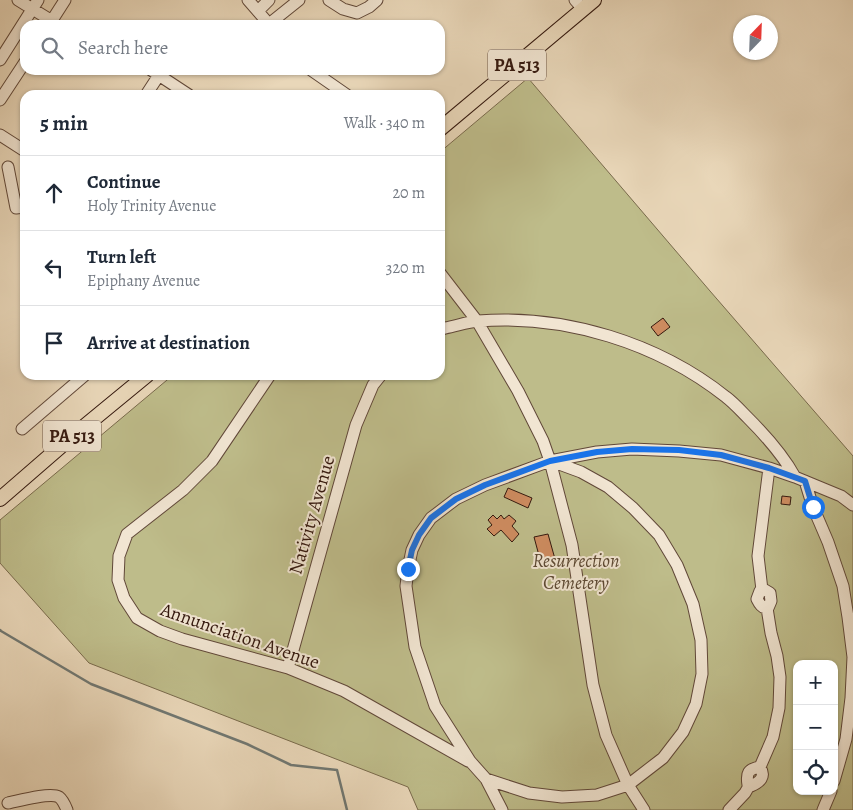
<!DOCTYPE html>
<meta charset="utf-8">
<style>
body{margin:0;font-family:Alegreya,serif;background:#f2f2f3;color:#1f2937}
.controls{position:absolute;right:15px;bottom:15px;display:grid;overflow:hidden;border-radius:10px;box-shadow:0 1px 4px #0004}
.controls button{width:45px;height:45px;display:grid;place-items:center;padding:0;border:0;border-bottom:1px solid #e0e1e3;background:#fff;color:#1f2937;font:25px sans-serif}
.compass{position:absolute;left:733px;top:15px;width:45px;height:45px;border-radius:50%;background:#fff;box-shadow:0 1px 4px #0004;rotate:23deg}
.stop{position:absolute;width:15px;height:15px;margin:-11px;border:4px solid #1a73e8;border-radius:50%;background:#fff}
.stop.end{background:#1a73e8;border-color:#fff;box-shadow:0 1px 5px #0008}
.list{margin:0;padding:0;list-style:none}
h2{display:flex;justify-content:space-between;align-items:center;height:65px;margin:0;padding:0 20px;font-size:21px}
h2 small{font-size:16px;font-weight:400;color:#747a83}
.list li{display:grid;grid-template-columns:32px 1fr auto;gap:15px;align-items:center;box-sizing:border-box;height:75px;padding:0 20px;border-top:1px solid #e0e1e3}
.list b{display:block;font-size:19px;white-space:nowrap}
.list p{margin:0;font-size:16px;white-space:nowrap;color:#747a83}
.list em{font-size:16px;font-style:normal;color:#747a83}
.icon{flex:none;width:28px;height:28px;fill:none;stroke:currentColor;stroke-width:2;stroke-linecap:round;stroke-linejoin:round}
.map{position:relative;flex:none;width:853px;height:810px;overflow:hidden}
.search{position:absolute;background:#fff;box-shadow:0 1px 4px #0004;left:20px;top:20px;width:425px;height:55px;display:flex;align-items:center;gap:12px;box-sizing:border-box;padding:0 18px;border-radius:15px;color:#747a83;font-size:19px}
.panel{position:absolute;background:#fff;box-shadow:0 1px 4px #0004;left:20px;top:90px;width:425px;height:290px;border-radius:15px}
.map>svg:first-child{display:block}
.green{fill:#bebc8a;stroke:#796a4c;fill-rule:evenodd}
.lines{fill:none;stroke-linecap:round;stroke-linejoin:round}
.stream{stroke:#717872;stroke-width:2.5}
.building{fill:#ce8c60;stroke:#34180e}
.minor-casing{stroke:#614839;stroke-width:13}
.major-casing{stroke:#34180e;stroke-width:16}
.minor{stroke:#f1e5d2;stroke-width:11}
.major{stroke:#e9d7b9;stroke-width:14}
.route{stroke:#1a73e8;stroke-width:6}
.labels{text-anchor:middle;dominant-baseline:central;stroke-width:4;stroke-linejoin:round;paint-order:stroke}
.shield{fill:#f1e5d2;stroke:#6d5649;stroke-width:1}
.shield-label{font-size:18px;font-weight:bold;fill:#34180e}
.street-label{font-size:19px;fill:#34180e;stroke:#f1e5d2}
.park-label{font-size:19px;font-style:italic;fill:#5d4933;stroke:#f1e5d2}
</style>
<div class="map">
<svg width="853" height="810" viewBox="0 0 853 810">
<rect width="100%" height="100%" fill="#e9d7b9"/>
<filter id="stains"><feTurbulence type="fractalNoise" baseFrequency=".004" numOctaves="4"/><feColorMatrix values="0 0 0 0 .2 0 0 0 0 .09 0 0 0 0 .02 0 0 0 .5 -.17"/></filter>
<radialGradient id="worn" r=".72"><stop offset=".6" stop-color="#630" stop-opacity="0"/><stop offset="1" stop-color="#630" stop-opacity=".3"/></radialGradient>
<!-- green -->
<path class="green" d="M528,78L710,291L853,456V810H418L408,787L89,663L0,563V520L173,375H440V152ZM797,664H834V791H797Z"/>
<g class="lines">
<!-- stream -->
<path class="stream" d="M0,630L1,631L91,684L247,744L291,765L337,770L347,810"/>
</g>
<!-- building -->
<path class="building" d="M663,318L670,327L658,336L651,327Z
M508,488L532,498L528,508L504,497Z
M782,496L791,497L790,505L781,504Z
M493,515L497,519L501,515L504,519L509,515L516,521L512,526L519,534L512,542L501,530L494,536L487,529L492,525L488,520Z
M548,534L555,559L541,563L534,537Z"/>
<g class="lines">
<defs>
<path id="minor" d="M18,0L52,21
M248,0L269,24L299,0
M329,0L343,9L357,13L369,7L377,0
M575,0L583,9
M258,11L269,0
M49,25L65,0
M0,60L38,0
M151,70L189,95
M311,70L347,95
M146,95L159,75
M0,100L25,62
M0,135L25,151
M8,167L16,208L25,207
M440,273L477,321L518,391L543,441L550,461L572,545L593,685L606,735L628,785L644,810
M440,330L445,328C456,326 467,322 478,321C565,314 658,343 726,397C734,403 741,411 748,418C766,436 783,455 795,477
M270,375L212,461L183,490L127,534L119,556L118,580L124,598L137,618L160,631L182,639L288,668L344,691L468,761
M22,429L85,375
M805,481L813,507L828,542L843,586L848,617L853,657L851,698L846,739L834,781
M762,590H765L770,593L771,601L768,608C762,609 759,603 757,599L760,591L762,590L758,556L769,468
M288,668L356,425L373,385L381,375
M760,767C766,777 760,782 751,786L748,785C746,773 748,769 760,767L773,737L779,708L780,677L777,656L771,633L767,608
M486,779L529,793L562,797L597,795L628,785L663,758L683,732L696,704L702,674L701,640L693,604L677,565L659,535L633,508L608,487L581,472L551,461
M8,803C18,801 50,792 59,797C63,800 65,805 67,810
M502,810L486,779L470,761L435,706L415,647L406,586L408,569L412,550L419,535L431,518L456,499L485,485L550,461L597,452L632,449L679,451L721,455L769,468L795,477L841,496L853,505
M729,810L745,793L749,786
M823,810L831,791"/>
<path id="major" d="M440,129L594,0
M0,499L68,440L147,375"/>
</defs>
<!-- minor casing -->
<use href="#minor" class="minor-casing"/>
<!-- major casing -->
<use href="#major" class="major-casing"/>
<!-- minor -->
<use href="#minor" class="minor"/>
<!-- major -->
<use href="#major" class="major"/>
</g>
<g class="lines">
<!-- route -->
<path class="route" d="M408,569L412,550L419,535L431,518L456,499L485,485L550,461L597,452L632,449L679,450L721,455L769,468L805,481L813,507"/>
</g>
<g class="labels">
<!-- shield labels -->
<g class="shield">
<rect x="488" y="49.5" width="58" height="31" rx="4"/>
<rect x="43" y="420.5" width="58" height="31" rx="4"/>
</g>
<g class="shield-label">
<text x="517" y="65">PA 513</text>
<text x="72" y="436">PA 513</text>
</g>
<!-- street labels -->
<g class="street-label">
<text transform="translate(312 515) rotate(-74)">Nativity Avenue</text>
<text transform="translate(240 636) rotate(19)">Annunciation Avenue</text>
</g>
<!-- park labels -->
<g class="park-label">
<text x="576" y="561">Resurrection<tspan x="576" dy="22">Cemetery</tspan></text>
</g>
</g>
<rect width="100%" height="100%" filter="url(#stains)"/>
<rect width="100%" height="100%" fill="url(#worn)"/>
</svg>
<div class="controls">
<button>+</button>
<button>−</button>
<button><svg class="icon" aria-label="locate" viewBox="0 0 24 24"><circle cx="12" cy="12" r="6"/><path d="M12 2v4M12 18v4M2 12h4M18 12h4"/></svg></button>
</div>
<svg class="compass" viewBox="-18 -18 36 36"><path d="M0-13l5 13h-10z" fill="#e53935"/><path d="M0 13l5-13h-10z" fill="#747a83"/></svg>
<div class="stop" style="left:813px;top:507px"></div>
<div class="stop end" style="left:408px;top:569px"></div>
<div class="search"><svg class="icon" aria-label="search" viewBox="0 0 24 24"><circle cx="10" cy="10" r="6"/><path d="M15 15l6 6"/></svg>Search here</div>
<section class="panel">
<h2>5 min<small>Walk · 340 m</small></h2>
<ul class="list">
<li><svg class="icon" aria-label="ahead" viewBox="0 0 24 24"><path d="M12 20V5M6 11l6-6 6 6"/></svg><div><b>Continue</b><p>Holy Trinity Avenue</p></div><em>20 m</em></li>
<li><svg class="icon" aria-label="left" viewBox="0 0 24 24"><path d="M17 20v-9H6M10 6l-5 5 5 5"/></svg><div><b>Turn left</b><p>Epiphany Avenue</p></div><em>320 m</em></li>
<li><svg class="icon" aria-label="arrive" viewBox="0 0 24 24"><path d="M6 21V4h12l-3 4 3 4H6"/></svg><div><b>Arrive at destination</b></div></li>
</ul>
</section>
</div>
